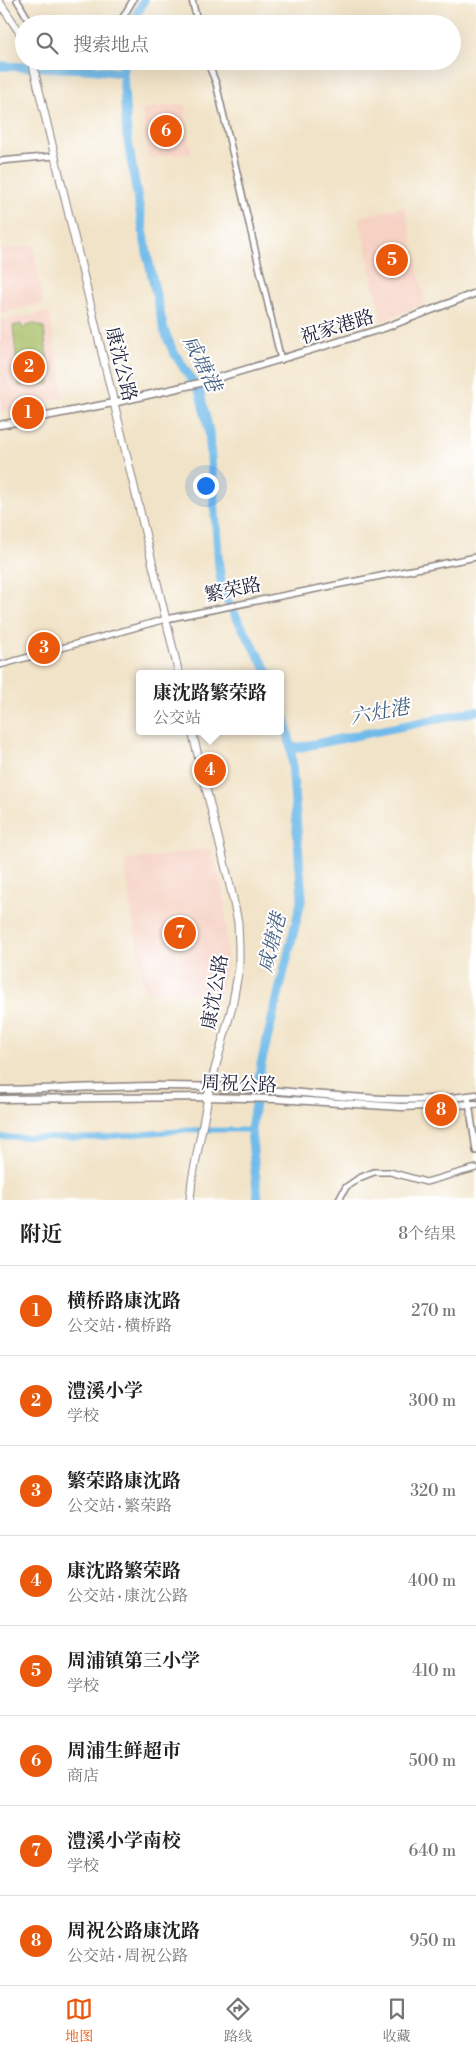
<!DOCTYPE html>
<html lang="zh">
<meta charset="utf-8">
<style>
body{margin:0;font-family:"Libre Bodoni","Noto Serif SC",serif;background:#f6f6f6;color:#222}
.you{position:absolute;left:205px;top:485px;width:18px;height:18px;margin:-12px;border:4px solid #fff;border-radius:50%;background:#1a73e8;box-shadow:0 0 0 8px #1a73e833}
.badge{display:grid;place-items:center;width:32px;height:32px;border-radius:50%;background:#ea580c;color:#fff;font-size:16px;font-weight:700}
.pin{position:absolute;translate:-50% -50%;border:2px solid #fff;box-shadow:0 1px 5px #0006}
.popup{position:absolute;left:136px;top:670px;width:148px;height:65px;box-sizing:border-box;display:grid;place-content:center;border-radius:5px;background:#fff;filter:drop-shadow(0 1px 4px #0005);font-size:16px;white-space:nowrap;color:#767676}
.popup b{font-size:19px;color:#222}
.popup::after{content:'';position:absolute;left:50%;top:100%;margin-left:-10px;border:10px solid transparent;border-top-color:#fff}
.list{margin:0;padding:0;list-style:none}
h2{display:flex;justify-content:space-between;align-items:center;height:65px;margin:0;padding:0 20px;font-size:21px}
h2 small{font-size:16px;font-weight:400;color:#767676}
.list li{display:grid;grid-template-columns:32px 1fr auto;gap:15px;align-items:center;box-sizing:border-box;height:90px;padding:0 20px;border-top:1px solid #e0e0e0}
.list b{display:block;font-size:19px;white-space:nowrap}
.list p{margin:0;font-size:16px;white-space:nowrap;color:#767676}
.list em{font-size:16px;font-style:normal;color:#767676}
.icon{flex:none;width:28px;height:28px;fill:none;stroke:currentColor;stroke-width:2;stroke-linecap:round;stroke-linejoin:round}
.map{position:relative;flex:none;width:476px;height:1200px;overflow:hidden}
.search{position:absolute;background:#fff;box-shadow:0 5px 20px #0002;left:15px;right:15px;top:15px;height:55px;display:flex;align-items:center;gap:12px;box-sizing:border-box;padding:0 18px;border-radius:28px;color:#767676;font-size:19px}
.sheet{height:785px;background:#fff}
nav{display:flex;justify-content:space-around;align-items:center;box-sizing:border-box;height:70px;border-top:1px solid #e0e0e0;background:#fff;font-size:14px;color:#767676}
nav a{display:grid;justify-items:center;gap:2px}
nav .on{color:#ea580c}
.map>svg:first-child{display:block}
.built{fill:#f6d2c4}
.green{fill:#a6be64;stroke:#647050}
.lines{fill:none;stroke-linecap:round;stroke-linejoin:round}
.canal{stroke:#71bbea;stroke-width:5}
.river{stroke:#71bbea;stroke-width:9}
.minor-casing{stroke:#8a8281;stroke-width:8}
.tertiary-casing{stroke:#8a8281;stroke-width:9}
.secondary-casing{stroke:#8a8281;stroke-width:9}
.minor{stroke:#fff;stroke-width:5}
.tertiary{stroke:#fff;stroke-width:6}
.secondary{stroke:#fff;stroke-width:7}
.labels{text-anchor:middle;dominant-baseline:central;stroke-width:4;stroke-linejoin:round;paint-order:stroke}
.street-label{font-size:19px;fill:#22223b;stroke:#fff}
.water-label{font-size:20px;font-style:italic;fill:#425f81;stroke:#fff}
</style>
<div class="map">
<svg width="476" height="1200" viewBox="0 0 476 1200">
<rect width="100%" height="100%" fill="#fff"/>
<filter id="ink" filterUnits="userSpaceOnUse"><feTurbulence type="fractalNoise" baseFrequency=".02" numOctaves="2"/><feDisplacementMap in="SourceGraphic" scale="10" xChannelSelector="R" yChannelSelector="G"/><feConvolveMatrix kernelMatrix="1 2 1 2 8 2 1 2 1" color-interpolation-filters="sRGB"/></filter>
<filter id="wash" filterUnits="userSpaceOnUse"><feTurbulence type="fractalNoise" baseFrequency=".0096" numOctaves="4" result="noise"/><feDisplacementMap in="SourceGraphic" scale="20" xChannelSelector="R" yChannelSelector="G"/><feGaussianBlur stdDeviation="1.12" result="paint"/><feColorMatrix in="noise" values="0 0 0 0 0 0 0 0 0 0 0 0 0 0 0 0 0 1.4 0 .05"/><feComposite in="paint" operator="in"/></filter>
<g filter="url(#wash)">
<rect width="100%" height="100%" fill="#f1e3c7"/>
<!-- built -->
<path class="built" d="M185,104L191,153L148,158L142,109Z
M405,207L425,303L382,321L359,217Z
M33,245L43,304L0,313V249Z
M49,312L64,397L0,412V321Z
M211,848L225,901L227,965L219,994L144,992L124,861Z"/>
<!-- green -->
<path class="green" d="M21,324L23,329C30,322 36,323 44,328L50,384L19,386L13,326Z"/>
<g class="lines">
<!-- canal -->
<path class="canal" d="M0,1137L94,1138L188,1130H251"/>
<!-- river -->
<path class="river" d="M132,24L144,0
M124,61L123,73L127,136L148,259L164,330L173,351L200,393L209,431L219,567L223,594L269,674
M0,66L89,69L123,73
M291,749L476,711
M258,1200L251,1130L261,1064L302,898L291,749L280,692"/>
</g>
</g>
<g filter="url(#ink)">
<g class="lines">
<defs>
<path id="minor" d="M17,0L31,24
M192,0L198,24
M119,24L133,0
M91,61H112
M207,61L216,83L281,360
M0,161L55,156
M0,665L166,619L476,557
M468,1096L476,1151
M339,1200L346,1187L359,1178L374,1172H390L426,1182L476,1168"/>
<path id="tertiary" d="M0,425L113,403L204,382L384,328L476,293
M0,1090C78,1089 157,1083 235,1088C315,1092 396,1107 476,1095
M0,1099L208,1097L277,1099L401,1107L476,1104"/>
<path id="secondary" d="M0,3L24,39
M32,61L179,674
M190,1200L192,1180L210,1087L232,1007L239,968V948L238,922L232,894L192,731"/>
</defs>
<!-- minor casing -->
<use href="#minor" class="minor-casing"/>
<!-- tertiary casing -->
<use href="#tertiary" class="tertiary-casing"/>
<!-- secondary casing -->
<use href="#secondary" class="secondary-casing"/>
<!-- minor -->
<use href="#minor" class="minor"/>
<!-- tertiary -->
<use href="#tertiary" class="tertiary"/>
<!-- secondary -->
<use href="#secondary" class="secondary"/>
</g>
</g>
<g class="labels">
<!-- street labels -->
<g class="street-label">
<text transform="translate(337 327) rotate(-17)">祝家港路</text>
<text transform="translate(121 364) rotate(76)">康沈公路</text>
<text transform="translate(233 590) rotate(-12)">繁荣路</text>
<text transform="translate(215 992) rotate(-80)">康沈公路</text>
<text transform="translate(239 1084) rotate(2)">周祝公路</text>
</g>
<!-- water labels -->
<g class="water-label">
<text transform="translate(201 364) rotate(63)">咸塘港</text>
<text transform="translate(380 713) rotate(-11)">六灶港</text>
<text transform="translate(273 943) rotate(-76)">咸塘港</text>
</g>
</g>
</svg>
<div class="you"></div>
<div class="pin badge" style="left:28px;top:413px">1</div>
<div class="pin badge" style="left:29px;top:367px">2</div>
<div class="pin badge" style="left:44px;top:648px">3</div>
<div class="pin badge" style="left:210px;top:770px">4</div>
<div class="popup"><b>康沈路繁荣路</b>公交站</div>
<div class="pin badge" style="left:392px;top:260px">5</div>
<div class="pin badge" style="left:166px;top:131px">6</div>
<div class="pin badge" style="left:180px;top:933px">7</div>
<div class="pin badge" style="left:441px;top:1110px">8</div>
<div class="search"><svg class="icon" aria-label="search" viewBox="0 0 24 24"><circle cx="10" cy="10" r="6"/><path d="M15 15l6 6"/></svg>搜索地点</div>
</div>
<section class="sheet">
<h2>附近<small>8个结果</small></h2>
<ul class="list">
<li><span class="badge">1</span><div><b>横桥路康沈路</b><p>公交站 · 横桥路</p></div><em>270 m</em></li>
<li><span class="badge">2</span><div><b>澧溪小学</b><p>学校</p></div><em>300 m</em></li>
<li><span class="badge">3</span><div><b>繁荣路康沈路</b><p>公交站 · 繁荣路</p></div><em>320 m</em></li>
<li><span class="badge">4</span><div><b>康沈路繁荣路</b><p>公交站 · 康沈公路</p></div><em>400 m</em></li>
<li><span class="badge">5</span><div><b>周浦镇第三小学</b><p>学校</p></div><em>410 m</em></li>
<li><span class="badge">6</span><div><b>周浦生鲜超市</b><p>商店</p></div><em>500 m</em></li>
<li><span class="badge">7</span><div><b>澧溪小学南校</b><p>学校</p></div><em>640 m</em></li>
<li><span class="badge">8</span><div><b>周祝公路康沈路</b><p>公交站 · 周祝公路</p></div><em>950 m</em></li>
</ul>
</section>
<nav>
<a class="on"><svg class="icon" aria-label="map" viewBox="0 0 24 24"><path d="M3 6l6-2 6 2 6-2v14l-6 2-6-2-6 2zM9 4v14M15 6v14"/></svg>地图</a>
<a><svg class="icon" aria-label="directions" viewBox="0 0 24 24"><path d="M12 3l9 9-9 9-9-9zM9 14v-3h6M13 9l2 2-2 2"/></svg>路线</a>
<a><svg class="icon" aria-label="saved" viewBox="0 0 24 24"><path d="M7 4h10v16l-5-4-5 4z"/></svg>收藏</a>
</nav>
